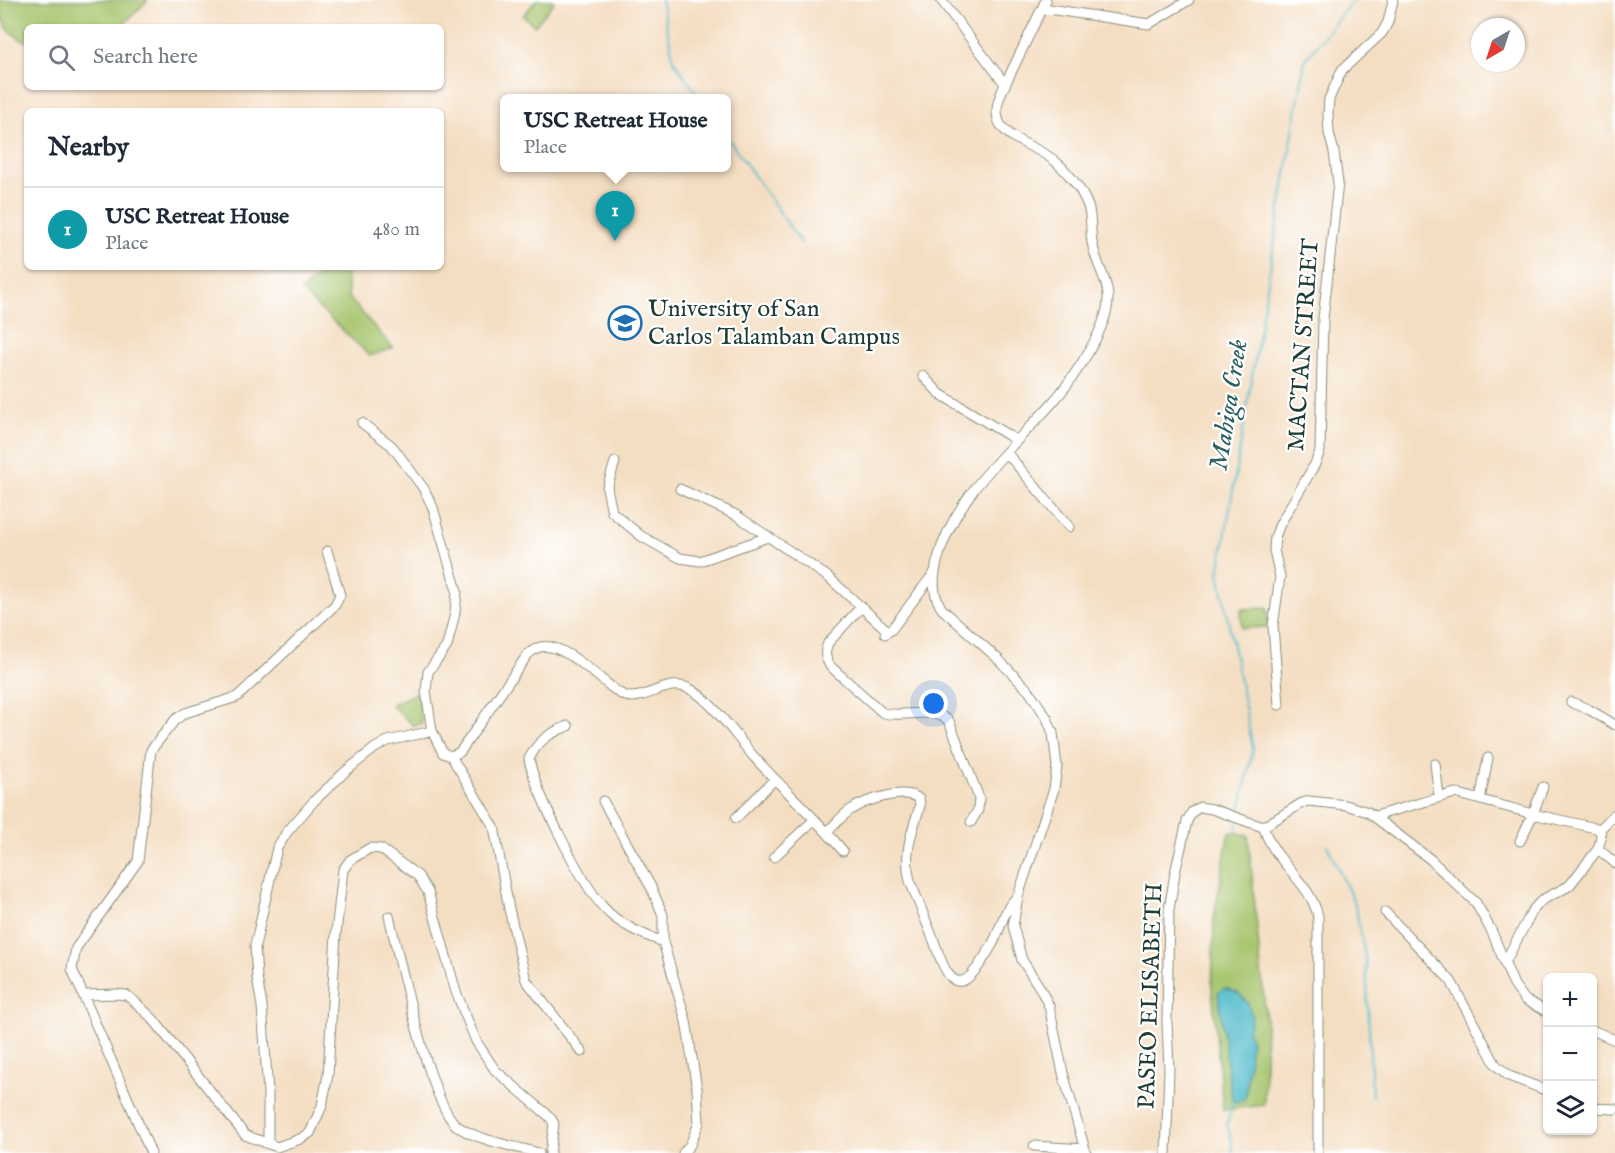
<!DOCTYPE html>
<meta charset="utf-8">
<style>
body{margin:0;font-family:"IM FELL English",serif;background:#f2f2f3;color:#1f2937}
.controls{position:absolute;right:18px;bottom:18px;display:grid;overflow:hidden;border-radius:9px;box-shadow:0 2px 4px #0004}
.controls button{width:54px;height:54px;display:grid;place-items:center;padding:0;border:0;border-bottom:2px solid #e0e1e3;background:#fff;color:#1f2937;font:30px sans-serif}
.compass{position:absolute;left:1471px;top:18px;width:54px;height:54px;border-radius:50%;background:#fff;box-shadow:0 2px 4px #0004;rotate:219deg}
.you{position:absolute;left:934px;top:704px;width:21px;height:21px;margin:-15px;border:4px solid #fff;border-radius:50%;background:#1a73e8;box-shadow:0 0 0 9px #1a73e833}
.badge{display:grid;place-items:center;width:39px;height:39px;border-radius:50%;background:#b45309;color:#fff;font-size:20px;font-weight:700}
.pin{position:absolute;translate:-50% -50px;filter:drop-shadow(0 2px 3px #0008)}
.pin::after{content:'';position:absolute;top:32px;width:21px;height:18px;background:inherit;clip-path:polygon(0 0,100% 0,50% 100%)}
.popup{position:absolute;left:500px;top:94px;width:231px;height:78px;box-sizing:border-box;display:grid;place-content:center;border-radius:9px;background:#fff;filter:drop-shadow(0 2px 4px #0005);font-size:20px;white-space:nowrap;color:#747a83}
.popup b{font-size:22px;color:#1f2937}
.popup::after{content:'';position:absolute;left:50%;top:100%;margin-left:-12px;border:12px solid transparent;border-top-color:#fff}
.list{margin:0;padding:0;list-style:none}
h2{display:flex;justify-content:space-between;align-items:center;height:78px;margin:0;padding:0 24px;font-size:26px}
h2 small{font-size:20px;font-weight:400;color:#747a83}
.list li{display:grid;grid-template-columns:39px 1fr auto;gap:18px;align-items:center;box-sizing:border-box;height:84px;padding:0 24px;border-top:2px solid #e0e1e3}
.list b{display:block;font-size:22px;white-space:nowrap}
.list p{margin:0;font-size:20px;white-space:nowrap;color:#747a83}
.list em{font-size:20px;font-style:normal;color:#747a83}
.icon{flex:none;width:33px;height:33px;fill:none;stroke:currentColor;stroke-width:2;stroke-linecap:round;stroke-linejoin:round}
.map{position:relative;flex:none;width:1615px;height:1153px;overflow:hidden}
.search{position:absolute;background:#fff;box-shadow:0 2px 4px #0004;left:24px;top:24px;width:420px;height:66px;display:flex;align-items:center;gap:15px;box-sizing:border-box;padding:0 21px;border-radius:9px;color:#747a83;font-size:22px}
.panel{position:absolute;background:#fff;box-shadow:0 2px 4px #0004;left:24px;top:108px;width:420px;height:162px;border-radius:9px}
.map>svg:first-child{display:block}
.green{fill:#a5c46c;stroke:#628050;stroke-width:1.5}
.water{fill:#4ebaca;stroke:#367c7f;stroke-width:1.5}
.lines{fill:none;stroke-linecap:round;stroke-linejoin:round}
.stream{stroke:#4ebaca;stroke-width:2}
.minor-casing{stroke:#8a8e7b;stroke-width:11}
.minor{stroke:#fff;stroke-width:9}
.labels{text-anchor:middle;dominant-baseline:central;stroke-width:4.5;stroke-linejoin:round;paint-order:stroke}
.poi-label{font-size:24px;fill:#1f3d34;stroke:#fff;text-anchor:start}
.street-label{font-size:24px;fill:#1f3d34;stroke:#fff}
.water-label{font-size:26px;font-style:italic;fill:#2d6261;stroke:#fff}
</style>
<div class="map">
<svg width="1615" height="1153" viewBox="0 0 1615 1153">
<rect width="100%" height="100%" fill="#fff"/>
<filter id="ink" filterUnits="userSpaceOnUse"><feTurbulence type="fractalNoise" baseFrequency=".0167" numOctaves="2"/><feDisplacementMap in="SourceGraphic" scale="12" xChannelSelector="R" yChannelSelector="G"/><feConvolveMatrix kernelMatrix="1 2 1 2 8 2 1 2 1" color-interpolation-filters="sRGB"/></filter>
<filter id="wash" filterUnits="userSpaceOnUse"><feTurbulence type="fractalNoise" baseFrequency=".008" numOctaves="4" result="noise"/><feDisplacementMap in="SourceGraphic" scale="24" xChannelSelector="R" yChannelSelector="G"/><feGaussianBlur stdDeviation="1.35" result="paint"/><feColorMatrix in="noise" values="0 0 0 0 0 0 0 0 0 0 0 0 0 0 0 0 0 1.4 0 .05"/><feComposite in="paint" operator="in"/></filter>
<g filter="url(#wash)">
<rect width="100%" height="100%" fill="#f4dec2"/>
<!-- green -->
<path class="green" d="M0,0H148L121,27H27V42C6,33 0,22 0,0Z
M536,0H552L554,2L535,26L523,16Z
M328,267H345L349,298L393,348L370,356L301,291Z
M1267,608L1268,627L1242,628L1241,609Z
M418,692L422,723L414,726L391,705Z
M1231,832L1248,835L1266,1020L1264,1105L1223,1110L1212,989L1214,919L1228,836Z"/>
<!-- water -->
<path class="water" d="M1224,988L1238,993L1248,1003L1252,1016L1248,1030L1251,1042L1246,1092L1245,1098L1239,1102L1233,1101L1230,1088L1218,993Z"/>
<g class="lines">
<!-- stream -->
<path class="stream" d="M661,0L674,61L700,98
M726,135L801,243
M1239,816L1253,749L1219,573L1305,60L1353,0
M1236,831L1238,822
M1327,845L1355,904L1366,962L1372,1096
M1232,1153V1142L1227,1124L1233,1101"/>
</g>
</g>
<g filter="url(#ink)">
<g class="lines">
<defs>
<path id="minor" d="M941,0L1005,84
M1046,0L1003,89C998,100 994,112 1000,124C1012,143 1040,147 1056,162C1069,173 1082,190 1088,206C1092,218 1090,230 1092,242C1098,276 1118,286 1102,325C1093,348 1070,383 1053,402C1010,451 954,495 937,562C933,579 932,594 942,609L997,658L1029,691L1047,718L1053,733L1057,766L1054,789L1018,896L1013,926L1022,960L1040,988L1049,1006L1063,1073L1086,1153
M1042,8L1149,24L1189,0
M923,376L940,394L1016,440
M362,423L392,446L424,489L433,508L457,591L455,613L447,646L428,672L426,691L432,731L443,753L451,756L494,827L509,909L526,980L582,1052
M1006,452L1069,527
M615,462L607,488L612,512L641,536L680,558L700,561L768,537
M680,489L736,515L806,562L828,577L888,631
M861,607L828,643C824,653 825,657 830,666L883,713C904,718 931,706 949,721L979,798L978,810L971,822
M885,634L891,630L934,573
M1571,702L1590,710L1615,725
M1279,705L1273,626L1280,577L1274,550L1275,537L1280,524L1315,464L1320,451L1323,319L1338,183L1334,152L1329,133L1328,114L1329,99L1342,70L1382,33L1388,22L1393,0
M568,726C550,733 538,740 529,759C535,791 581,883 604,908C619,925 642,934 663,942
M451,756L460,752L528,654C531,652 536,648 540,647C565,641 601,682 621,694C641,706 667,676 690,689C712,700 738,739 755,758C784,790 816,818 843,851
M1435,764L1439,796
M1480,800L1488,758
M603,801L651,887L663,915V942L686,1021L697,1089L699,1123L690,1145L683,1153
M1375,816L1455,793L1533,814L1600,829
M736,818L775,779
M1263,825C1272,861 1310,881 1318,916V1153
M1600,829L1601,838L1598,849L1615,863
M1600,829L1615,814
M827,832C835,825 843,814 852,809C866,800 906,787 919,799L920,806C912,831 903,854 910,881C918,901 926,921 934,941C938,952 942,966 949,975C952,979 956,982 961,981C971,981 988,952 993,943C1001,928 1004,909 1016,898
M1520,841L1533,814L1543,787
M774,857L814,820
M1385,912L1451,981L1496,1065L1509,1076L1548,1091
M389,916C399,957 430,1103 456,1125C472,1139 517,1147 539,1153
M1505,962L1533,910L1542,900L1569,886L1598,849
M85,995L117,994L126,995L133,1000L153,1019L245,1135L277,1147L300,1139L310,1133L322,1106L328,1075L336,933L343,870L350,860L370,848L381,849L418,876L428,892L456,992L476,1041L495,1070L550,1117L554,1124L550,1153
M1592,1030L1615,1040
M1592,1108L1615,1109
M268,1144V1092L262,1006L257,978L255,946L277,848L287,832L314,801L346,771L375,748L388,741L432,731
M1034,1146L1085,1149
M151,1153L72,969L76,948L138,861L151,750L175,720L185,713L237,697L335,605L340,595L327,551
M1166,1153L1169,1070L1167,1022L1169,910L1175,873L1187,821L1192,812L1200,807L1212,809L1260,826L1268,824L1302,803L1309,801L1346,805L1368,812L1430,859L1476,903L1492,932L1514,985L1525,1000L1548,1012"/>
</defs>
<!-- minor casing -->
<use href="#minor" class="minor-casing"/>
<!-- minor -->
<use href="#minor" class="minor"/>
</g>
</g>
<!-- icons -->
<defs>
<symbol id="university-ring" viewBox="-11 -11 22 22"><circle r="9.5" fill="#fff" stroke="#1f6fb2" stroke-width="1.5"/><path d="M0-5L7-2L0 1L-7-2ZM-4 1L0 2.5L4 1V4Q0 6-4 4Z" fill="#1f6fb2"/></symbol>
</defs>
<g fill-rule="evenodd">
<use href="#university-ring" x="606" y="304" width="38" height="38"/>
</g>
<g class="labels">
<!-- poi labels -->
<g class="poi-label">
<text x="648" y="309">University of San<tspan x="648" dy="28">Carlos Talamban Campus</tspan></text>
</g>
<!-- street labels -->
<g class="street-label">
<text transform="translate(1304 345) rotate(-86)">MACTAN STREET</text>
<text transform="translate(1151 996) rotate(-88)">PASEO ELISABETH</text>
</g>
<!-- water labels -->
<g class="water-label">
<text transform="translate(1229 405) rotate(-81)">Mahiga Creek</text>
</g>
</g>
</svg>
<div class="controls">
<button>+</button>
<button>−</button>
<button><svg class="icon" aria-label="layers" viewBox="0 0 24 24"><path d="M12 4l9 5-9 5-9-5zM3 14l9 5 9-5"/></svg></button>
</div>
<svg class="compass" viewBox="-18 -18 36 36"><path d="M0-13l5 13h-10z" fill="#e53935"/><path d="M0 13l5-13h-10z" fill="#747a83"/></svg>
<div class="you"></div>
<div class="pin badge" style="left:615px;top:241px;background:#0f9aa8">1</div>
<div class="popup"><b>USC Retreat House</b>Place</div>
<div class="search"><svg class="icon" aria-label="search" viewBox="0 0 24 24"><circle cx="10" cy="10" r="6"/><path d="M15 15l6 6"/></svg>Search here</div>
<section class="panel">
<h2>Nearby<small></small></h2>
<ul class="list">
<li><span class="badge" style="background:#0f9aa8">1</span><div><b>USC Retreat House</b><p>Place</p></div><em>480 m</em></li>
</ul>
</section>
</div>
